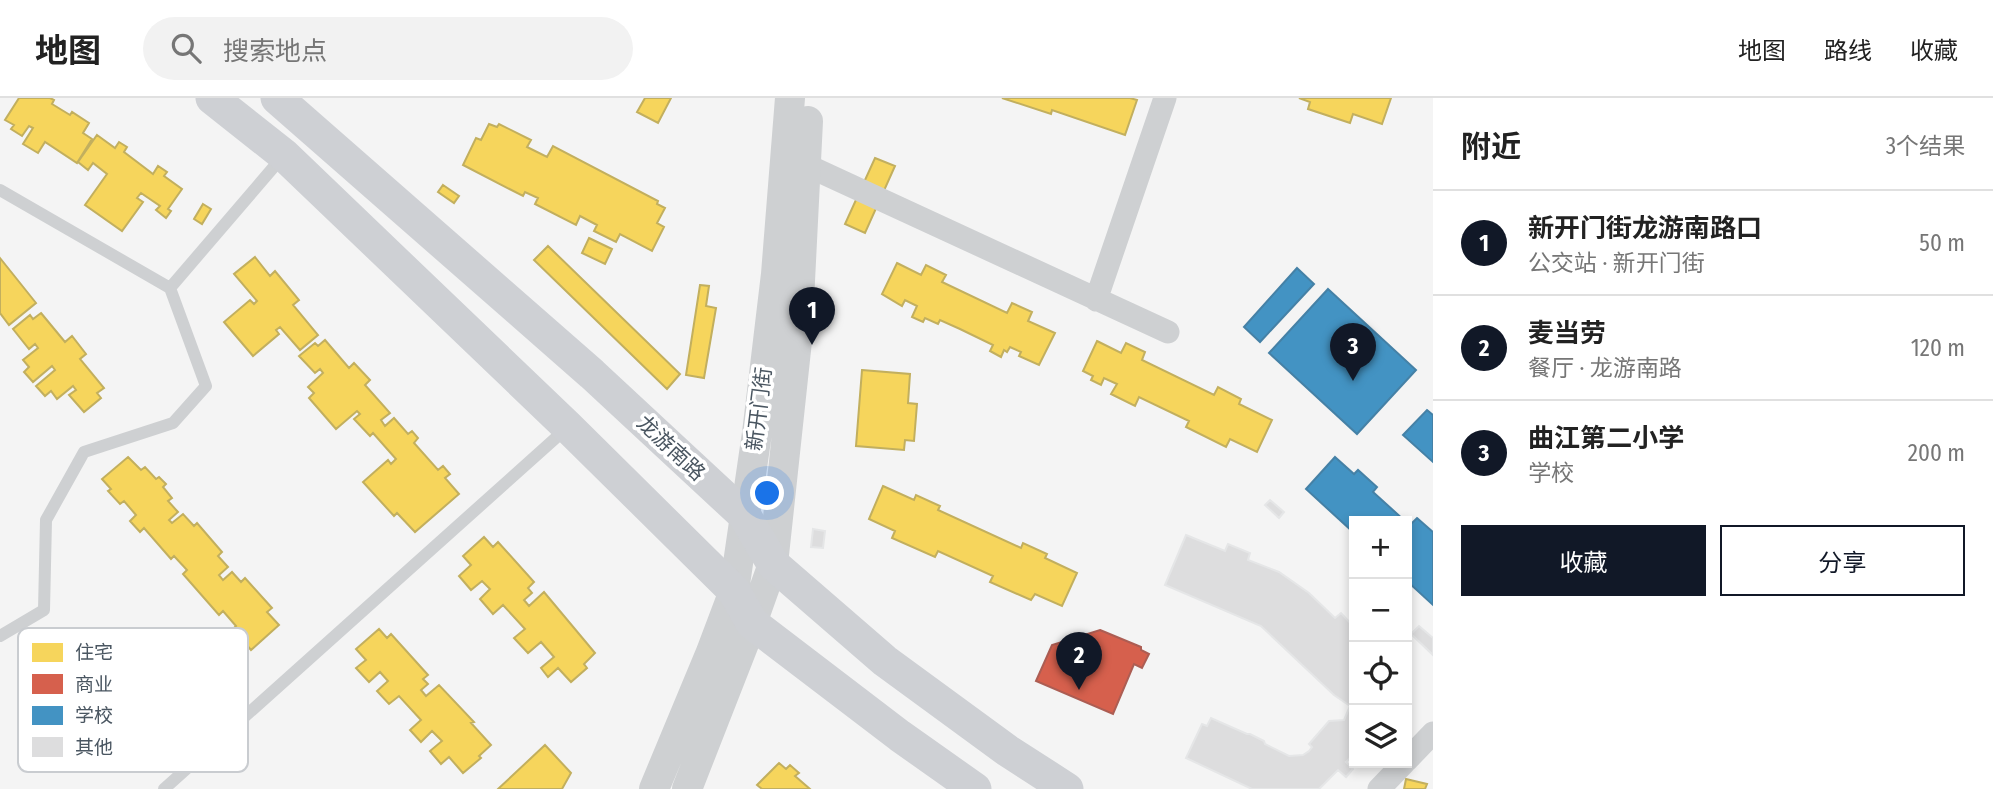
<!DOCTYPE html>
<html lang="zh">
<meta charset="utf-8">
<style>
body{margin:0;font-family:"Fira Sans Condensed","Noto Sans SC",sans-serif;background:#f2f2f2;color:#222}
.controls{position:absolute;right:21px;bottom:21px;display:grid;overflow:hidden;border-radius:0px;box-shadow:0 4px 10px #0003}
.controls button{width:63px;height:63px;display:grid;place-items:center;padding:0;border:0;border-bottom:2px solid #e0e0e0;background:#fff;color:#222;font:35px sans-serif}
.you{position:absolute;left:768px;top:396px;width:24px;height:24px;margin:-18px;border:5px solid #fff;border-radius:50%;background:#1a73e8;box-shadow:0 0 0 10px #1a73e833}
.badge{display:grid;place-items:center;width:46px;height:46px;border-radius:50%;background:#111827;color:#fff;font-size:23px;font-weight:700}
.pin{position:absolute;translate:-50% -58px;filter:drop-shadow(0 2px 4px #0008)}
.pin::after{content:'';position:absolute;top:37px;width:24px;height:21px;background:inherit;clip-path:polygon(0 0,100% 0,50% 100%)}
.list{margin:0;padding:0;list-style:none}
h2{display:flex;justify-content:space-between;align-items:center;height:91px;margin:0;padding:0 28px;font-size:30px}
h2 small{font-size:23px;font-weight:400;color:#767676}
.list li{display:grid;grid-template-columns:46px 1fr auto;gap:21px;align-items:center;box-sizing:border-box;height:105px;padding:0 28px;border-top:2px solid #e0e0e0}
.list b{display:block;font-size:26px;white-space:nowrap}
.list p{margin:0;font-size:23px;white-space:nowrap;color:#767676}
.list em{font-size:23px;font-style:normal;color:#767676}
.actions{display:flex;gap:14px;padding:21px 28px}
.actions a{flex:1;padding:16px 0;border:2px solid #111827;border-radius:0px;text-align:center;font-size:24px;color:#111827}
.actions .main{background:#111827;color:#fff}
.icon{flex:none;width:38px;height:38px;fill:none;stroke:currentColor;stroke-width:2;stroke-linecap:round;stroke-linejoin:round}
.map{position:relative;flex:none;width:1433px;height:691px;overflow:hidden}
header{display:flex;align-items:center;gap:42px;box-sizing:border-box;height:98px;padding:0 35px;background:#fff;border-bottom:2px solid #e0e0e0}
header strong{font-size:33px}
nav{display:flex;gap:38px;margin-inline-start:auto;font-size:24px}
.search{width:490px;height:63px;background:#f2f2f2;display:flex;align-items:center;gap:18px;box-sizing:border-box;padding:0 24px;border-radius:38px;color:#767676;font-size:26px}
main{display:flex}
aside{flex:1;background:#fff}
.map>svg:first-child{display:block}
.homes{fill:#f6d55c;stroke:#c2af5e;stroke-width:2}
.shops{fill:#d6604d;stroke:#ac5d53;stroke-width:2}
.schools{fill:#4393c3;stroke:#4581a6;stroke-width:2}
.building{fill:#ddddde;stroke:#e5e6e7;stroke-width:2}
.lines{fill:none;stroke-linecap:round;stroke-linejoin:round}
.service{stroke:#ced0d2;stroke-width:12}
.minor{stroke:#ced0d2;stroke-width:23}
.tertiary{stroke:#ced0d2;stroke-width:30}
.secondary{stroke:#ced0d4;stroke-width:33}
.labels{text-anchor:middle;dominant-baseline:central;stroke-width:7;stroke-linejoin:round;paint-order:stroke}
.street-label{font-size:21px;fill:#4a5661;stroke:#fff}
.key{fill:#fff;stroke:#c9ccd0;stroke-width:2}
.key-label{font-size:19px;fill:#4a5661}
</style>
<header>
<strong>地图</strong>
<div class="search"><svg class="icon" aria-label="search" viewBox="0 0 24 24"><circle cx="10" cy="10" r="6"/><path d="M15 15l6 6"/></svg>搜索地点</div>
<nav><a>地图</a><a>路线</a><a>收藏</a></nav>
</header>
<main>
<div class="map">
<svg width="1433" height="691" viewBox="0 0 1433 691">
<rect width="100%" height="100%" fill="#f4f4f4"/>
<!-- homes -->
<path class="homes" d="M19,0H50L54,2L52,6L70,17L72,14L89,25L83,35L92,41L77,65L45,44L38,55L23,46L33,30L29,28L22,38L11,31L14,27L5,22Z
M645,0H671L658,25L637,14Z
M1002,0H1130L1137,2L1125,37L1052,12L1051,16Z
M1299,0H1391L1382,26L1353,16L1350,25L1308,11L1310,4Z
M489,26L497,29L499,26L531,42L527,49L547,59L553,48L658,103L657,106L665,110L657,125L664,129L652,153L620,136L616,144L594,133L597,127L580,118L576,127L535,106L538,100L525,94L523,98L463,67L476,40L481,42Z
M97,37L115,50L119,44L127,49L124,54L153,76L158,68L167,74L164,78L182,91L168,111L171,113L166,120L156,112L160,108L141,95L137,100L143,104L122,133L85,107L107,76L93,65L88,72L78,64Z
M875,60L895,68L865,135L845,126Z
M443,87L459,98L454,105L438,94Z
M203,106L211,111L202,126L194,121Z
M589,140L612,151L605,166L582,155Z
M548,148L680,276L667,291L534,162Z
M255,159L270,178L275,173L299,202L293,207L318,237L300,252L280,229L276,232L279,236L253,258L224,224L250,202L254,206L257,203L234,176Z
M0,160L36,205L9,227L0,215Z
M897,165L921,177L926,167L946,177L942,184L1007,215L1012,205L1032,214L1028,223L1055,235L1039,267L1019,258L1021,254L1010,249L1007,254L1004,252L1001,259L990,253L993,247L960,231L940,222L938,226L925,220L923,224L912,219L917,208L905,202L902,208L882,196Z
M700,187L709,188L706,208L716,210L704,280L686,277Z
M41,215L65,244L72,238L86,256L80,261L104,290L97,295L101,300L84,314L69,297L76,292L73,288L57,301L51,293L45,298L36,288L55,272L52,268L33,284L24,274L29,269L23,262L38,250L35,246L29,251L13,231L30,217L33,221Z
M325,242L349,270L354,265L370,282L365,287L390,315L381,322L385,328L394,320L408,336L412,333L418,340L414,345L438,372L443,368L450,376L445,380L459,396L415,434L397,415L394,418L363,384L388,362L391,366L396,361L373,335L370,338L354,321L360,316L357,313L336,331L309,300L314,295L308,289L323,275L320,271L315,275L299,258L315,245L318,248Z
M1097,243L1121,255L1126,245L1145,254L1142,262L1214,297L1218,289L1241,301L1239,306L1272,322L1257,354L1230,341L1226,349L1186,329L1189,323L1139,299L1135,308L1111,296L1117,286L1104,280L1101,287L1091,282L1093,278L1083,273Z
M862,272L910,276L908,305L917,306L914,343L905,342L904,352L856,348Z
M128,359L141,372L145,369L156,381L159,379L166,386L163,389L172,400L168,403L178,414L169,422L172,425L183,416L194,428L197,425L222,454L218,458L228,469L219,477L223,482L232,474L241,484L245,480L272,510L267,514L279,527L251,552L233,531L236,528L223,513L219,517L183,476L187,472L174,458L171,461L144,430L140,434L130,423L136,417L124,403L120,406L108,393L111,391L102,381Z
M883,388L914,402L916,397L940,408L938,412L1021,450L1023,445L1047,456L1045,460L1077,475L1062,508L1035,496L1031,502L990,484L993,478L938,453L935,459L892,440L895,433L869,421Z
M484,439L493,449L498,444L534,484L528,490L532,495L524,502L529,508L544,494L595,555L584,566L587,570L571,584L558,570L548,579L541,570L554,559L541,544L528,555L514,540L525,531L503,507L493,516L480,501L490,491L482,483L471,492L459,478L471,467L463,458Z
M379,531L387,540L391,536L428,577L423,581L428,586L421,592L426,598L439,587L474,624L471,625L491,647L479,658L481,660L463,675L449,659L441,666L430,653L442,643L432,633L421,644L410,632L421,622L399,598L389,606L377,593L388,583L380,574L369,584L356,570L366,562L356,551Z
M545,647L571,675L562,691H498Z
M779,665L786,671L790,667L799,675L795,678L810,691H762L757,687Z
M1406,681L1427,686L1425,691H1404Z"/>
<!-- shops -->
<path class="shops" d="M1100,532L1141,549V552L1149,556L1142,570L1134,566L1113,616L1036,583L1052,547Z"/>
<!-- schools -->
<path class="schools" d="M1297,170L1314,186L1260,244L1244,229Z
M1328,191L1416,272L1357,336L1269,255Z
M1427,312L1433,317V364L1403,337Z
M1335,359L1354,376L1358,372L1377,389L1373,394L1405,423H1354V435L1306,391Z
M1417,420L1433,434V507L1407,483V425L1410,427Z"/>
<!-- building -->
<path class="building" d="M1270,402L1284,414L1279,420L1265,407Z
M813,431L825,433L823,450L811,449Z
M1186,437L1225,453L1228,446L1250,455L1248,462L1279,474L1309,495L1335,520L1341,515L1354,529V656L1346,664L1353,671L1346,679L1338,672L1319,691H1252L1186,660L1202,626L1207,628L1211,620L1247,636H1250L1264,643L1265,646L1289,658L1303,657L1309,653L1312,649L1309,646L1329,623L1344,622L1350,608L1334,597L1261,528L1165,487Z
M1419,528L1433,540V557L1411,536Z"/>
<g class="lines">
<!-- service -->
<path class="service" d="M0,92L170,190L206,288L173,325L84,354L46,422L44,512L0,538
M170,190L284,57
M164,691L568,329"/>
<!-- minor -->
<path class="minor" d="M806,67L1168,234
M1096,202L1165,0
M1407,662L1433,635
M1379,691L1404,665"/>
<!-- tertiary -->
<path class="tertiary" d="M654,691L711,554L734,493L757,335L776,176L790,0
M687,691L752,525L773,466L797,243L808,23"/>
<!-- secondary -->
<path class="secondary" d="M212,0L284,57L568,329L734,493L752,525L900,638L975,691
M277,0L592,276L745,418L773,466L885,563L1008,653L1067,691"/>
</g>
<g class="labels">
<!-- street labels -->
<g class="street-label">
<text transform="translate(759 311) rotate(-83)">新开门街</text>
<text transform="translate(671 350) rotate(43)">龙游南路</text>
</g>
</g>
<!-- legend -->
<rect x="18" y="530" width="230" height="144" rx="10" class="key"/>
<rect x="32" y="545" width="31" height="19" fill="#f6d55c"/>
<rect x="32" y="576" width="31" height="20" fill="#d6604d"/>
<rect x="32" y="608" width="31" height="19" fill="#4393c3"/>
<rect x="32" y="639" width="31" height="20" fill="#ddddde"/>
<g class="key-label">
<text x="75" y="561">住宅</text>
<text x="75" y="593">商业</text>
<text x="75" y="624">学校</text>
<text x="75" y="656">其他</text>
</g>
</svg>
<div class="controls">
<button>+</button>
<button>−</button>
<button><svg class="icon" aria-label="locate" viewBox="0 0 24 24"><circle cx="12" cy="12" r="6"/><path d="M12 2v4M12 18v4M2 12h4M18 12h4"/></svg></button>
<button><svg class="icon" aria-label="layers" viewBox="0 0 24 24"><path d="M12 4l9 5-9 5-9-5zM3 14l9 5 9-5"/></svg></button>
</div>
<div class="you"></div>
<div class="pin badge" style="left:812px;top:247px">1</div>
<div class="pin badge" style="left:1079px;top:592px">2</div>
<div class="pin badge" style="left:1353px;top:283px">3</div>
</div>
<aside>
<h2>附近<small>3个结果</small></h2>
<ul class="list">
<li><span class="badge">1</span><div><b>新开门街龙游南路口</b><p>公交站 · 新开门街</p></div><em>50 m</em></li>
<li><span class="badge">2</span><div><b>麦当劳</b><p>餐厅 · 龙游南路</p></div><em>120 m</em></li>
<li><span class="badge">3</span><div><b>曲江第二小学</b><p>学校</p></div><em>200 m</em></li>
</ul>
<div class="actions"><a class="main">收藏</a><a>分享</a></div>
</aside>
</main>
